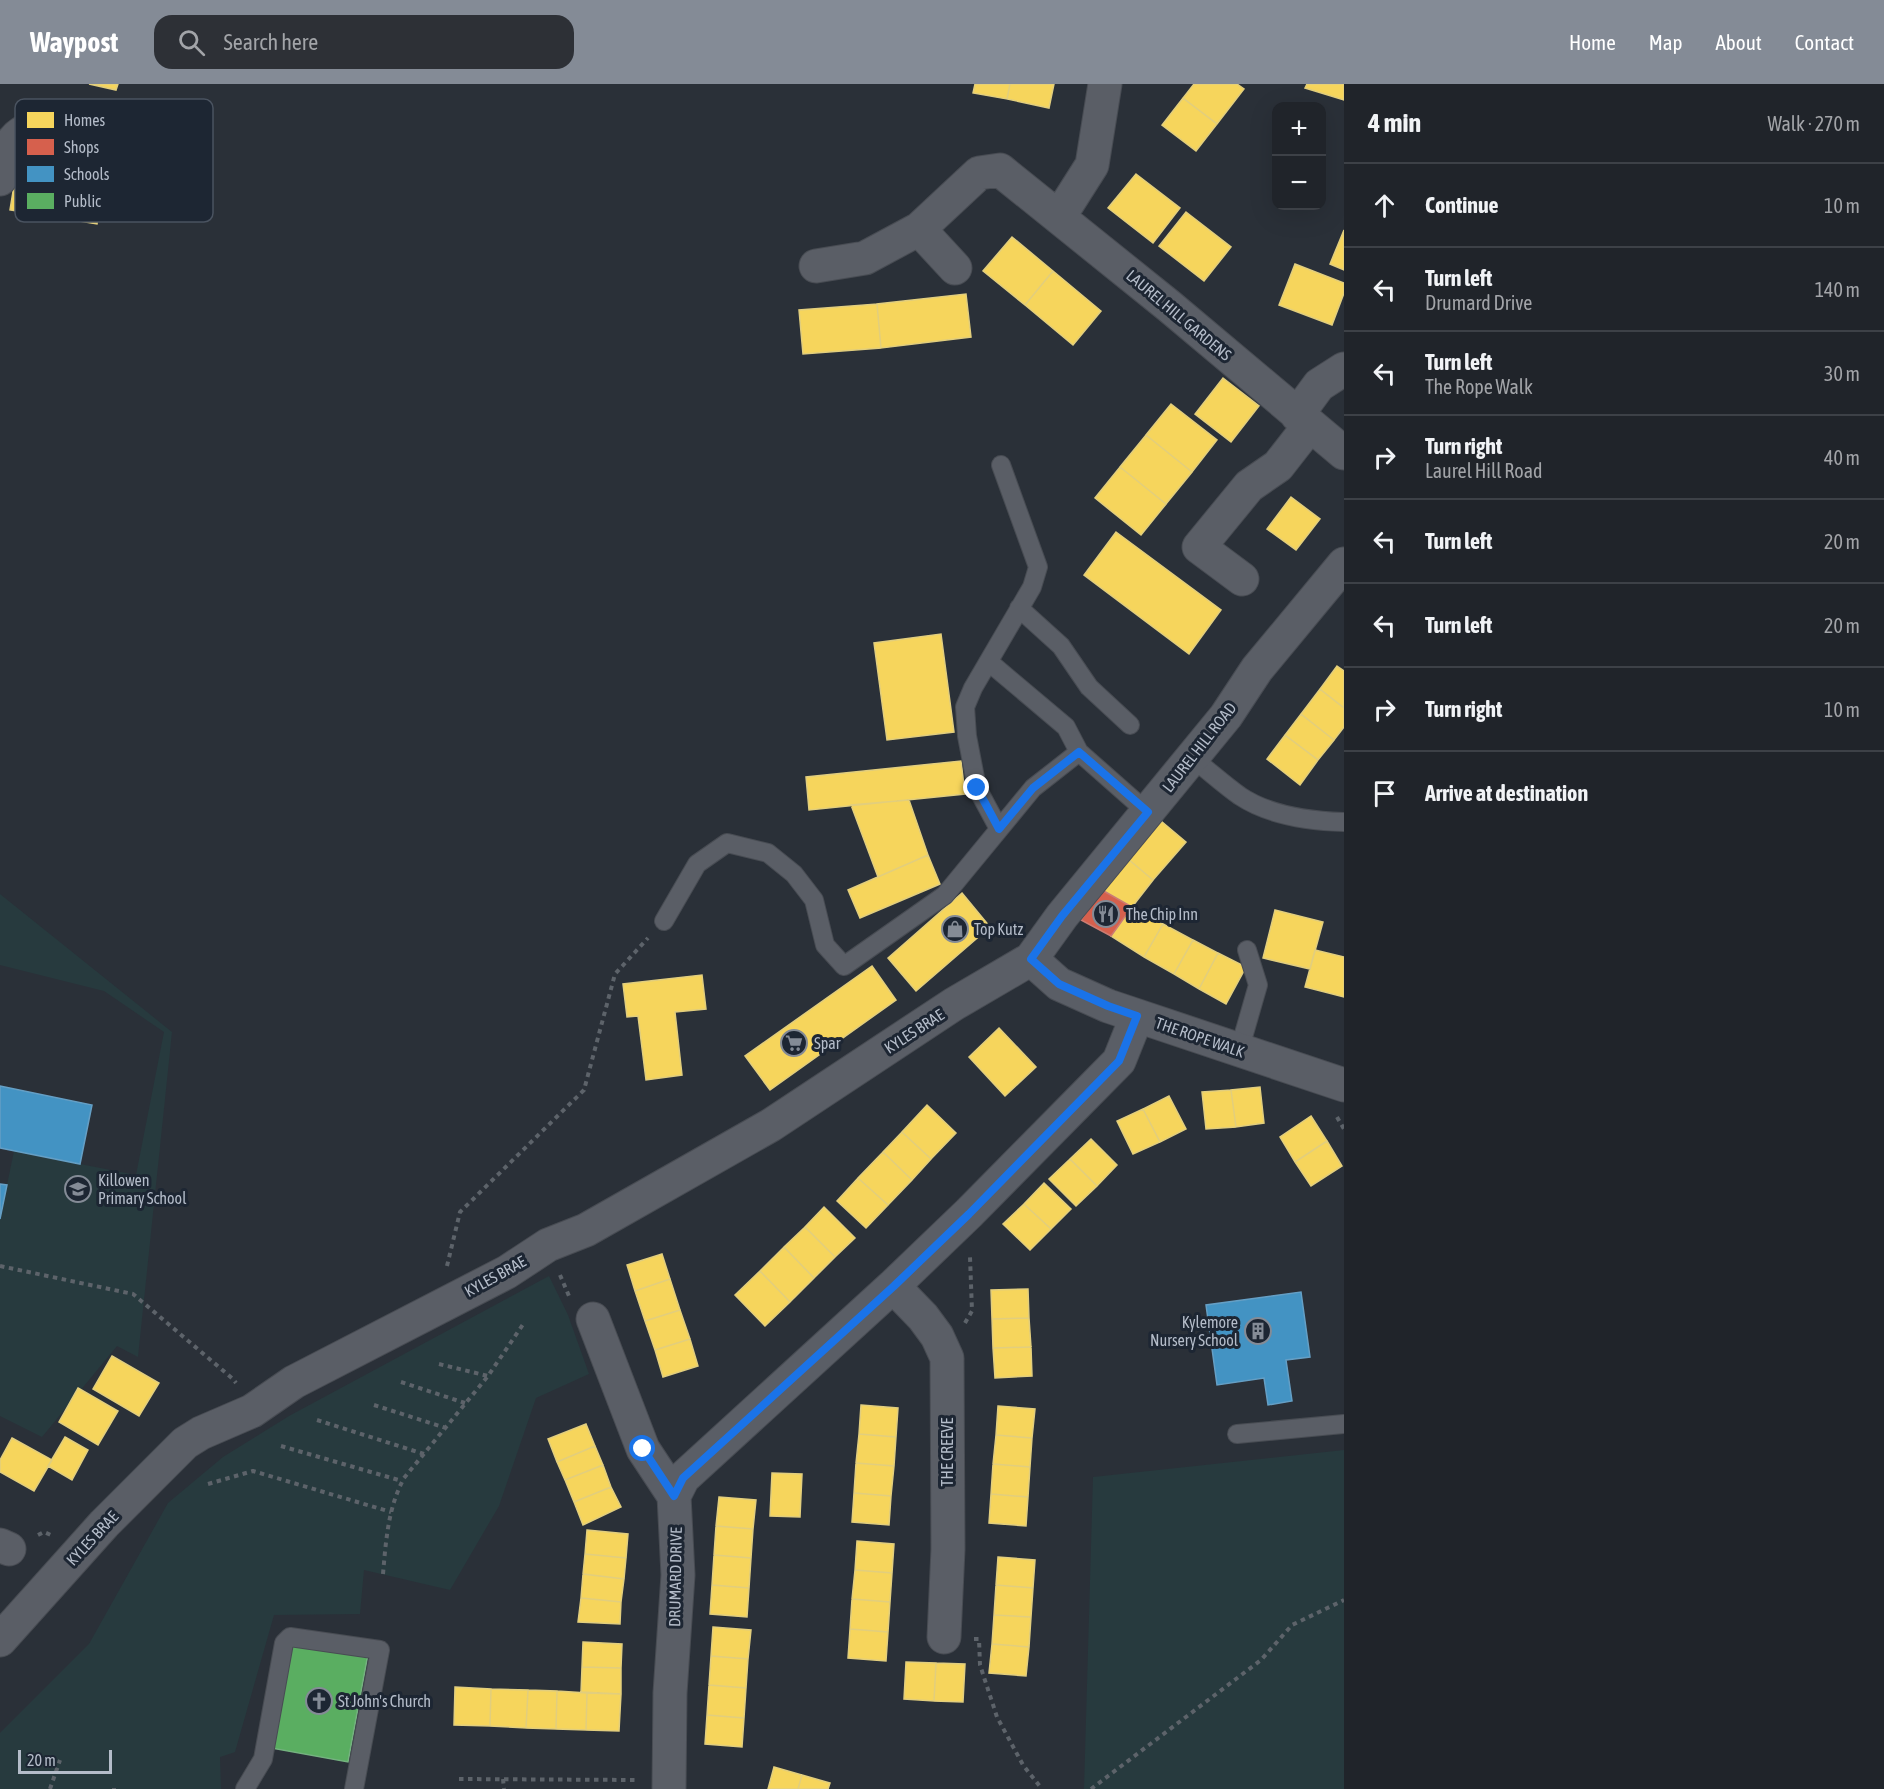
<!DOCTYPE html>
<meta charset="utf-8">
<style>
body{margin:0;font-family:"Asap Condensed",sans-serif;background:#2d3036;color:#f1f3f6}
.controls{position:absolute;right:18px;top:18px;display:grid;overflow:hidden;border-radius:12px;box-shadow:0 6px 24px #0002}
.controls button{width:54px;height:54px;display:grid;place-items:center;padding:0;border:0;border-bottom:2px solid #3d4147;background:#20242a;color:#f1f3f6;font:30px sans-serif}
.scale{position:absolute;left:18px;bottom:15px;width:94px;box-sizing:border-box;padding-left:6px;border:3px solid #b4bcc9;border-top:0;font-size:16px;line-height:21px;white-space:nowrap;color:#b4bcc9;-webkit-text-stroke:4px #1d2633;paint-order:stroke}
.stop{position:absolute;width:18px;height:18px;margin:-14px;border:4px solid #1a73e8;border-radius:50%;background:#fff}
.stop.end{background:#1a73e8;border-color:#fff;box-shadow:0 2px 6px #0008}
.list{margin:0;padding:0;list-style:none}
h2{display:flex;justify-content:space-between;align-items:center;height:78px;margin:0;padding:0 24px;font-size:26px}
h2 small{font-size:20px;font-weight:400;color:#a2a4a8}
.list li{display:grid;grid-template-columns:39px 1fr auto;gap:18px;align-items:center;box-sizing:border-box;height:84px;padding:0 24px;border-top:2px solid #3d4147}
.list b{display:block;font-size:22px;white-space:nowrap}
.list p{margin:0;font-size:20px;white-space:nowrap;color:#a2a4a8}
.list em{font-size:20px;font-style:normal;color:#a2a4a8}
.icon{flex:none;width:33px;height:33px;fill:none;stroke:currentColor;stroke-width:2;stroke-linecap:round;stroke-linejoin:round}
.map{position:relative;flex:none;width:1344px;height:1705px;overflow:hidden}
header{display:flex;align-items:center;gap:36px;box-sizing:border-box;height:84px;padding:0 30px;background:#848b96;color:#fff}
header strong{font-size:28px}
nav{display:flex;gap:33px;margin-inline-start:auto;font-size:21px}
.search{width:420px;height:54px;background:#2d3036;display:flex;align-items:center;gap:15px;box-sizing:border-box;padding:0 21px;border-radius:18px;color:#a2a4a8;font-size:22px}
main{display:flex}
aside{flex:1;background:#20242a}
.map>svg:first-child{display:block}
.green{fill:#273a3e}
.homes{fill:#f6d55c;stroke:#e2ce7d;stroke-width:1.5}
.shops{fill:#d6604d;stroke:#cc7c72;stroke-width:1.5}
.schools{fill:#4393c3;stroke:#659fc5;stroke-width:1.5}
.public{fill:#5aae61;stroke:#75b280;stroke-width:1.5}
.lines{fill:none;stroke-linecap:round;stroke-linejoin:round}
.service-casing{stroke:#484c53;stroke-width:20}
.minor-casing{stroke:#484c53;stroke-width:35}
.path{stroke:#5d636a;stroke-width:4;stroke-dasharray:4.5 4.5;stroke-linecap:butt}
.service{stroke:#5a5e66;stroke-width:18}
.minor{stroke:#5a5e66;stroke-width:33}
.route{stroke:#1a73e8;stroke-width:8}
.labels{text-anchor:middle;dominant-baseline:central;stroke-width:6;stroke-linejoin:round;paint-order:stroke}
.street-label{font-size:16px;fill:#b4bcc9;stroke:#1d2633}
.poi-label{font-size:16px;fill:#b4bcc9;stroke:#1d2633;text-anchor:start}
.key{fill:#1d2633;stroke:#4a5360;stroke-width:1.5}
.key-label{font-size:16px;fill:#b4bcc9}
</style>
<header>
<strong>Waypost</strong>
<div class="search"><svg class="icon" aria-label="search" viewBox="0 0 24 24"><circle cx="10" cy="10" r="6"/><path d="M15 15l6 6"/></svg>Search here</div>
<nav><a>Home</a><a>Map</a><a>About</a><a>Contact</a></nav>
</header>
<main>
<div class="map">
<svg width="1344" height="1705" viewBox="0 0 1344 1705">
<rect width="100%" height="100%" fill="#2a3038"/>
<!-- green -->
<path class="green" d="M0,810L172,948L138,1273L117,1262L42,1353L0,1332V1135L14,1067L136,1091L164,948L104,907L0,881Z
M549,1192L568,1231L589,1290L536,1314L499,1422L450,1506L364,1486L360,1530L274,1531L235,1668L220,1673L221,1705H0V1649L89,1560L168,1419L223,1373L289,1332Z
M1344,1366V1705H1084L1093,1393Z"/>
<!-- homes -->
<path class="homes" d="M89,0H118L116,6Z
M975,0H1010L1007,15L973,9Z
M1010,0H1054L1049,24L1007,15Z
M1194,0H1237L1244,5L1217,40L1183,14Z
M1307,0H1344V16L1305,4Z
M1183,14L1217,40L1196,67L1162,41Z
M19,71L55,77L47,132L10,126Z
M69,78L105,84L97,140L60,134Z
M1136,90L1180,124L1153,159L1108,124Z
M1186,128L1231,163L1204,197L1159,162Z
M1344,146V186L1330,180Z
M1012,153L1053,187L1025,221L983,187Z
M1295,180L1344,199V209L1332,241L1279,221Z
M1053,187L1101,227L1073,261L1025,221Z
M966,210L971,253L881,264L877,220Z
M877,220L881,264L803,270L799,226Z
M1223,294L1259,322L1231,358L1195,330Z
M1171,320L1217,356L1192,388L1146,351Z
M1146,351L1192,388L1166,420L1120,383Z
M1120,383L1166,420L1141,451L1095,414Z
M1291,413L1320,435L1296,466L1267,445Z
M1116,448L1221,526L1189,570L1084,491Z
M941,550L954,648L887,656L874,559Z
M1337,582L1344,587V624L1320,605Z
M1320,605L1344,624V643L1334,656L1301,630Z
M1301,630L1334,656L1318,676L1285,651Z
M1285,651L1318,676L1300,701L1267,675Z
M961,677L965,710L809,726L806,693Z
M909,716L928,771L878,793L851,721Z
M1161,737L1186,758L1153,796L1128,775Z
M928,771L940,800L860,834L848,806Z
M1128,775L1153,796L1132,823L1102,806Z
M962,809L990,843L916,907L888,874Z
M1132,823L1163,840L1144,873L1111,852Z
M1275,826L1323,838L1310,885L1263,874Z
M1163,840L1193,856L1174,890L1144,873Z
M1193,856L1218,869L1199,905L1174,890Z
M1315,866L1344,873V913L1305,903Z
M1218,869L1246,883L1226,920L1199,905Z
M872,882L896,916L770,1006L745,972Z
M702,891L706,925L675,928L682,991L646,996L638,932L627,933L623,900Z
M999,944L1036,983L1005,1012L969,973Z
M1260,1003L1264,1039L1236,1043L1231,1006Z
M1231,1006L1236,1043L1206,1045L1202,1008Z
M1169,1012L1186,1045L1160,1058L1143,1025Z
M927,1021L956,1049L931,1075L902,1048Z
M1143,1025L1160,1058L1133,1070L1117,1037Z
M1311,1032L1327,1057L1295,1078L1280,1053Z
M902,1048L931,1075L912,1096L883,1068Z
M1091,1055L1117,1081L1097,1102L1070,1075Z
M1327,1057L1342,1082L1311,1102L1295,1078Z
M883,1068L912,1096L888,1121L858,1094Z
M1070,1075L1097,1102L1076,1122L1049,1095Z
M858,1094L888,1121L866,1144L837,1117Z
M1044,1099L1071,1125L1051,1145L1024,1120Z
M1024,1120L1051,1145L1030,1166L1003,1140Z
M824,1123L855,1154L835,1173L805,1143Z
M805,1143L835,1173L814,1194L784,1163Z
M784,1163L814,1194L790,1218L760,1187Z
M662,1170L670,1195L635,1207L627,1181Z
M760,1187L790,1218L765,1242L735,1211Z
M670,1195L680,1226L645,1237L635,1207Z
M1028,1205L1029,1234L992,1235L991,1206Z
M680,1226L690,1255L655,1266L645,1237Z
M1029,1234L1031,1263L993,1264L992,1235Z
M690,1255L698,1282L663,1293L655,1266Z
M1031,1263L1032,1292L995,1294L993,1264Z
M112,1272L159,1299L139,1332L93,1305Z
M78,1304L118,1327L98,1361L59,1338Z
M861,1321L898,1324L896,1353L859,1350Z
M998,1322L1035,1325L1032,1354L996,1351Z
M586,1340L595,1362L557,1378L548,1355Z
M859,1350L896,1353L894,1382L856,1379Z
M996,1351L1032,1354L1030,1383L993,1380Z
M65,1353L88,1366L72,1396L48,1382Z
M12,1354L52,1376L34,1407L0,1388V1376Z
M595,1362L603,1381L565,1396L557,1378Z
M856,1379L894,1382L891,1412L854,1409Z
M993,1380L1030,1383L1028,1413L991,1410Z
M603,1381L611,1403L574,1418L565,1396Z
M772,1389L802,1390L800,1433L770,1432Z
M611,1403L621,1423L583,1441L574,1418Z
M854,1409L891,1412L889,1441L852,1438Z
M991,1410L1028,1413L1026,1442L989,1439Z
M719,1413L756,1416L753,1445L716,1442Z
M716,1442L753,1445L751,1474L714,1471Z
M587,1446L628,1450L626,1474L585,1470Z
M857,1457L894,1460L892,1489L855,1486Z
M585,1470L626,1474L624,1495L583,1490Z
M714,1471L751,1474L749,1504L712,1501Z
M998,1473L1035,1476L1033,1504L996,1501Z
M855,1486L892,1489L890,1518L852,1515Z
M583,1490L624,1495L621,1518L581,1514Z
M712,1501L749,1504L747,1533L710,1530Z
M996,1501L1033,1504L1031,1533L994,1531Z
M581,1514L621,1518L620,1540L578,1538Z
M852,1515L890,1518L888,1548L850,1545Z
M994,1531L1031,1533L1029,1563L992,1560Z
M713,1543L751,1546L748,1575L711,1572Z
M850,1545L888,1548L886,1577L848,1574Z
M583,1558L622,1560L621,1584L582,1583Z
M992,1560L1029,1563L1026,1592L989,1589Z
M711,1572L748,1575L746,1604L709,1601Z
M906,1578L936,1579L934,1617L904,1615Z
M936,1579L965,1580L963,1618L934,1617Z
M582,1583L621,1584V1610L581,1608Z
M709,1601L746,1604L744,1634L707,1631Z
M455,1603L491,1605L490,1642L454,1641Z
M491,1605L528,1606L526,1644L490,1642Z
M528,1606L557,1607L556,1645L526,1644Z
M557,1607L587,1609L586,1646L556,1645Z
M587,1609L621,1610L619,1647L586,1646Z
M707,1631L744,1634L742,1663L705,1660Z
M774,1683L802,1691L798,1705H768Z
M802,1691L830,1699L828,1705H798Z"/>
<!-- shops -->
<path class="shops" d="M1102,806L1132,823L1111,852L1081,836Z"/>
<!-- schools -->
<path class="schools" d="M0,1002L92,1021L80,1080L0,1064Z
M0,1100L7,1101L0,1135Z
M1301,1208L1310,1273L1286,1276L1292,1317L1268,1321L1264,1294L1217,1301L1206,1221Z"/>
<!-- public -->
<path class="public" d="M291,1556L368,1570L348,1678L271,1664Z"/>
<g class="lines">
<defs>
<path id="service" d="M1019,524L1061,562L1089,603L1130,641
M989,578L1066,643L1079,668L1147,728
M1192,674C1208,686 1223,700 1240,712C1270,732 1309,737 1344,738
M999,745L977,704L967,652L965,623L973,604L1032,503L1038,483L1001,381
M664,837L697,780L727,759L768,769L794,790L814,816L825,861L844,882L945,811L1033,704L1079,668
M1239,967L1258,901L1247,866
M1237,1350L1344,1340
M245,1705L263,1675L284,1559L290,1553L380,1566L354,1705"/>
<path id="minor" d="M0,95C3,86 4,75 8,66C18,42 44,39 67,44
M1059,133L1092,81L1105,0
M919,145L955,184
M816,182L865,174L919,145L979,89L1000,86L1169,222L1344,369
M1297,331L1319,301L1344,285
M1242,495L1199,463L1249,402L1278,382L1310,341
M1031,875L1059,900L1108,922L1344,1001
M893,1202L923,1233L937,1252L947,1274L948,1465L944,1553
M593,1235L643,1365L674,1412
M0,1461L9,1465
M0,1556L104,1440L185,1359L201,1349L252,1327L294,1298L507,1188L548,1161L586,1146L771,1041L954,920L1031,875L1062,832L1226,632L1257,585L1344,480
M669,1705L670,1609L678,1491L674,1412L683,1394L893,1202L969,1129L1119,977L1137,932"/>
</defs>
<!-- service casing -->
<use href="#service" class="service-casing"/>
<!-- minor casing -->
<use href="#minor" class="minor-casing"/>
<!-- path -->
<path class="path" d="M1337,1033L1344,1045
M0,1182L133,1210L233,1295L236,1299
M447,1182L460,1128L584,1006L615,890L648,854
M560,1191L569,1212L571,1211
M965,1239L972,1227L970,1173
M439,1280L488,1292
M401,1298L465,1319
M374,1321L446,1344
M317,1336L424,1370
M281,1362L402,1397
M208,1400L253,1387L391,1428
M38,1451L44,1448L53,1452
M383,1490C386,1456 388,1424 404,1394L488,1292L524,1239
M974,1555H979L980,1581L997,1633L1023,1681L1042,1705
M459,1695L638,1696
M503,1695L504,1705
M50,1705L60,1676
M114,1705V1704
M1091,1705L1261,1576L1292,1541L1344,1516"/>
<!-- service -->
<use href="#service" class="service"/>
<!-- minor -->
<use href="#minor" class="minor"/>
</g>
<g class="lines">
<!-- route -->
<path class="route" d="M643,1365L674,1412L683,1394L894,1202L969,1130L1119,977L1137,932L1108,922L1059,900L1031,875L1062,832L1148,728L1079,668L1033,704L999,745L977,704"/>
</g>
<!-- icons -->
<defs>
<symbol id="restaurant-ring" viewBox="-11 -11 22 22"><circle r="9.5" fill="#1d2633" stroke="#848b96" stroke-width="1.5"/><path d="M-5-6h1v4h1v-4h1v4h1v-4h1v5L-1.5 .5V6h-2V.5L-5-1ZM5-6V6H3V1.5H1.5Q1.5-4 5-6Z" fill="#848b96"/></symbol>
<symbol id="shop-ring" viewBox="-11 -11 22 22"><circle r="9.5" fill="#1d2633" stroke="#848b96" stroke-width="1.5"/><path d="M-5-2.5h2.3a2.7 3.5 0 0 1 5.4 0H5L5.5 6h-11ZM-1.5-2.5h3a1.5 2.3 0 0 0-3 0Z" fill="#848b96"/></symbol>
<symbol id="supermarket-ring" viewBox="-11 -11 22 22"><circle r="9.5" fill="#1d2633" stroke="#848b96" stroke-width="1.5"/><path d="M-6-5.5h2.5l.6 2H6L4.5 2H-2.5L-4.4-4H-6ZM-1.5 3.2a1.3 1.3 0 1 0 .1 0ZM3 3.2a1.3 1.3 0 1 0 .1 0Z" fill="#848b96"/></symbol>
<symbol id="school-ring" viewBox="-11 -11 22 22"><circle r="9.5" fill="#1d2633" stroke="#848b96" stroke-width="1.5"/><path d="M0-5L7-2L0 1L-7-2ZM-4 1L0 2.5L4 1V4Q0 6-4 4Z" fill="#848b96"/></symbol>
<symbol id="building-ring" viewBox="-11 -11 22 22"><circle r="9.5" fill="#1d2633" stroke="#848b96" stroke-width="1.5"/><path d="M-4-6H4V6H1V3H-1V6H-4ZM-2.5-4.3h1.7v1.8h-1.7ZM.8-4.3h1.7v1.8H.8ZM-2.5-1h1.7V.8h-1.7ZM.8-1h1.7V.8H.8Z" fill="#848b96"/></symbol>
<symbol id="church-ring" viewBox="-11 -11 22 22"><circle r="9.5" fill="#1d2633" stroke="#848b96" stroke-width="1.5"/><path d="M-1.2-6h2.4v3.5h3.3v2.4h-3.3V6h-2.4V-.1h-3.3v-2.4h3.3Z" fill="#848b96"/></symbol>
</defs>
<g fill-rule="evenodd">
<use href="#restaurant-ring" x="1091" y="815" width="30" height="30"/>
<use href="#shop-ring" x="940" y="830" width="30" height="30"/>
<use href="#supermarket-ring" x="779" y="944" width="30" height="30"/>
<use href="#school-ring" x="63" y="1090" width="30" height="30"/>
<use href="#building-ring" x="1243" y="1232" width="30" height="30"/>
<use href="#church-ring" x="304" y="1602" width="30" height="30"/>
</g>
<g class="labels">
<!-- street labels -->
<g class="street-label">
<text transform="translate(1179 231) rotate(40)">LAUREL HILL GARDENS</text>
<text transform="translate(1199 663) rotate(-52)">LAUREL HILL ROAD</text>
<text transform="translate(914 947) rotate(-33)">KYLES BRAE</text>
<text transform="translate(1200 953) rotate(19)">THE ROPE WALK</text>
<text transform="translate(495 1192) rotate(-29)">KYLES BRAE</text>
<text transform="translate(947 1368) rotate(-90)">THE CREEVE</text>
<text transform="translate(92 1454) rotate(-47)">KYLES BRAE</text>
<text transform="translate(675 1493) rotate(-89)">DRUMARD DRIVE</text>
</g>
<!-- poi labels -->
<g class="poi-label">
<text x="1126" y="830">The Chip Inn</text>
<text x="974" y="845">Top Kutz</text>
<text x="814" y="959">Spar</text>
<text x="98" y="1096">Killowen<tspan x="98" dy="18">Primary School</tspan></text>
<text x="1238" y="1238" text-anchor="end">Kylemore<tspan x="1238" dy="18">Nursery School</tspan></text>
<text x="338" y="1617">St John's Church</text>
</g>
</g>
<!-- legend -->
<rect x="15" y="15" width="198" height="123" rx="9" class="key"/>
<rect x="27" y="28" width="27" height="16" fill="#f6d55c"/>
<rect x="27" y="55" width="27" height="16" fill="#d6604d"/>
<rect x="27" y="82" width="27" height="16" fill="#4393c3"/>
<rect x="27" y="109" width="27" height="16" fill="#5aae61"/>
<g class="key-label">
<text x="64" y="42">Homes</text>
<text x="64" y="69">Shops</text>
<text x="64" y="96">Schools</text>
<text x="64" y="123">Public</text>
</g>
</svg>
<div class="controls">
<button>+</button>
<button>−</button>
</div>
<div class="scale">20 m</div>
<div class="stop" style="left:643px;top:1365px"></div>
<div class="stop end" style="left:977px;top:704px"></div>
</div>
<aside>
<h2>4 min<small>Walk · 270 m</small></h2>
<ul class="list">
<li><svg class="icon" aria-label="ahead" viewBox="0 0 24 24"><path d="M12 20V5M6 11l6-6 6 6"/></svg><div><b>Continue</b></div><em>10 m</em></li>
<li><svg class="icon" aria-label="left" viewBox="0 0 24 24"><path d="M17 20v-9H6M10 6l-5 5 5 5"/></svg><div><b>Turn left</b><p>Drumard Drive</p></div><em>140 m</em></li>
<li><svg class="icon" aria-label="left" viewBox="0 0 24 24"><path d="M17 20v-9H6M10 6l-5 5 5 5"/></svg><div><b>Turn left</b><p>The Rope Walk</p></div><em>30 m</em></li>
<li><svg class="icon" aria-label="right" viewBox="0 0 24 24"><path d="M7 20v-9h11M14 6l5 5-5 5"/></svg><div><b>Turn right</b><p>Laurel Hill Road</p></div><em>40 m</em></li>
<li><svg class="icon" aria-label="left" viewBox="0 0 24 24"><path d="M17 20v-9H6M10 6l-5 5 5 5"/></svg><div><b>Turn left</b></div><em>20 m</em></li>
<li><svg class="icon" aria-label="left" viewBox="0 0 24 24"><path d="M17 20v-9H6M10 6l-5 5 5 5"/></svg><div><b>Turn left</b></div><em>20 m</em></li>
<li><svg class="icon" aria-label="right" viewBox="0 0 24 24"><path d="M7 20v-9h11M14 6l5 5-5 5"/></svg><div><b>Turn right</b></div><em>10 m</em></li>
<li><svg class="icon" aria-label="arrive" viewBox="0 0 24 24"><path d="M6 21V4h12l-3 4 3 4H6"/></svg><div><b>Arrive at destination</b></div></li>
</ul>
</aside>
</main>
